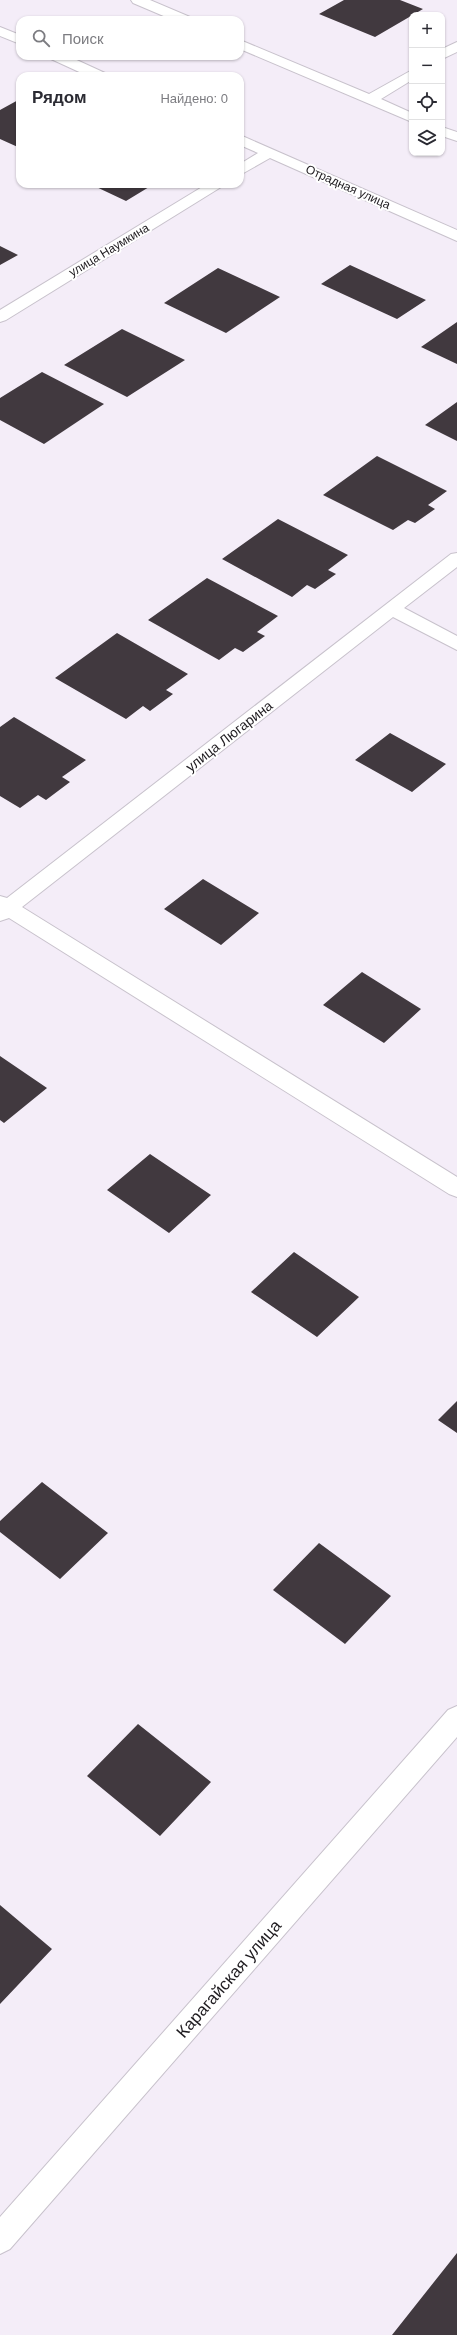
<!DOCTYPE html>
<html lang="ru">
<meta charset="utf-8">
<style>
body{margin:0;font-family:Arial,sans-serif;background:#f2f2f3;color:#2b2b33}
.controls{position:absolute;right:12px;top:12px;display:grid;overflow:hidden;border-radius:8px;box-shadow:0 1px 3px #0004}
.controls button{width:36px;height:36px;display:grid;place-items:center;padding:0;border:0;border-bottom:1px solid #e1e1e2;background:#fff;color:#2b2b33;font:20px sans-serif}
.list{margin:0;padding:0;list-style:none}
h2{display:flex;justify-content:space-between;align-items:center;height:52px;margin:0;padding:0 16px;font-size:17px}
h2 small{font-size:13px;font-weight:400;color:#7c7c81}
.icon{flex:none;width:22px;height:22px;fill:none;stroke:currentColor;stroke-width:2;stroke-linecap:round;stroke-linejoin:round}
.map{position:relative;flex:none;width:457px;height:2335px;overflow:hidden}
.search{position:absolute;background:#fff;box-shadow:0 1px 3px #0004;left:16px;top:16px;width:228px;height:44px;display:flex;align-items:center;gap:10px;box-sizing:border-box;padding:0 14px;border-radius:12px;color:#7c7c81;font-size:15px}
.panel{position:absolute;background:#fff;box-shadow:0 1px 3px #0004;left:16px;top:72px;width:228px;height:116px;border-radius:12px}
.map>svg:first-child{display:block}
.building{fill:#41393f}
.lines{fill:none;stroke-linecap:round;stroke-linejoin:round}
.minor-casing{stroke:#c8c2cc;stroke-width:2}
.minor{fill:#fff;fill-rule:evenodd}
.labels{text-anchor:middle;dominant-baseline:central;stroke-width:4;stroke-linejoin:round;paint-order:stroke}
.far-street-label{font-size:12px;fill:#1e1b1f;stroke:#fff}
.street-label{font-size:14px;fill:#1e1b1f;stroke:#fff}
.near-street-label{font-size:17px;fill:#1e1b1f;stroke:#fff}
</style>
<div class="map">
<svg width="457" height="2335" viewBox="0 0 457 2335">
<rect width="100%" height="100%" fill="#f4edf8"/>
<!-- building -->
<path class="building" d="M344,0H400L423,9L375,37L319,14Z
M20,99V148L0,139V110Z
M90,184H154L126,201Z
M0,246L18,255L0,265Z
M350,265L426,300L397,319L321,284Z
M218,268L280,297L226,333L164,303Z
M457,322V364L421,347Z
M122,329L185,360L127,397L64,365Z
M42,372L104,404L44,444L0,420V398Z
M457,402V441L425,425Z
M377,456L447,491L428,505L435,509L415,523L408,520L393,530L323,495Z
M278,519L348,555L328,570L336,574L315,589L307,585L292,597L222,559Z
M207,578L278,616L257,632L265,636L243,652L235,648L219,660L148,620Z
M117,633L188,674L166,690L173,694L150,711L143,706L126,719L55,678Z
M14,717L86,760L62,777L70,782L46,800L38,795L20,808L0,796V727Z
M390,733L446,764L412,792L355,760Z
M203,879L259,913L221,945L164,909Z
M362,972L421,1009L384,1043L323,1005Z
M0,1056L47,1088L4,1123L0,1120Z
M150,1154L211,1195L169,1233L107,1190Z
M294,1252L359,1297L317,1337L251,1292Z
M457,1401V1433L438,1420Z
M42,1482L108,1533L60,1579L0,1532V1521Z
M319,1543L391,1596L345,1644L273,1590Z
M138,1724L211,1782L160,1836L87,1776Z
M0,1905L52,1949L0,2004Z
M457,2253V2335H392L411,2311Z"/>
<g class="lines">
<defs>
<path id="minor" d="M131,0H150L190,17L192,20H173L133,3Z
M0,27L20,35V44L0,36Z
M240,40L369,94L412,70V80L381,99L412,113V122L240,49Z
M457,42V52L442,59V49Z
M49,56H68L105,73L107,76H88L51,59Z
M442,127L457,132V141L442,136Z
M240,135L457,230V241L270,158L240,175V164L258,153L240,145Z
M207,184H226L6,320L0,322V310Z
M457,553V567L404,608L457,636V650L393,617L22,907L457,1177V1197L449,1194L9,918L0,921V896L7,898L451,554Z
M457,1706V1737L10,2249L0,2254V2217L448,1710Z"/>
</defs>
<!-- minor casing -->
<use href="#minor" class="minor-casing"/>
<!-- minor -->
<use href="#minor" class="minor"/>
</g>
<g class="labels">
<!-- far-street labels -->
<g class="far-street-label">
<text transform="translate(348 187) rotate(24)">Отрадная улица</text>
<text transform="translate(109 250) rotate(-31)">улица Наумкина</text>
</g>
<!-- street labels -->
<g class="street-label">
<text transform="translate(229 736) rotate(-38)">улица Люгарина</text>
</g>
<!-- near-street labels -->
<g class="near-street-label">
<text transform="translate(229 1979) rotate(-49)">Карагайская улица</text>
</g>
</g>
</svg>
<div class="controls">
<button>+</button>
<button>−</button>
<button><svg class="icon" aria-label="locate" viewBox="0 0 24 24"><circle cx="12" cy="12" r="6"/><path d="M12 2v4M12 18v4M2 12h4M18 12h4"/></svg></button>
<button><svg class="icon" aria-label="layers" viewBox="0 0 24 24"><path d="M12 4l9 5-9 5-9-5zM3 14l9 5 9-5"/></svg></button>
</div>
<div class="search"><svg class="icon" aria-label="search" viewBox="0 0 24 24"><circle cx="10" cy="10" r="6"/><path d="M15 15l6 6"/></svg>Поиск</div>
<section class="panel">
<h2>Рядом<small>Найдено: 0</small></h2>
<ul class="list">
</ul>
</section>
</div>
